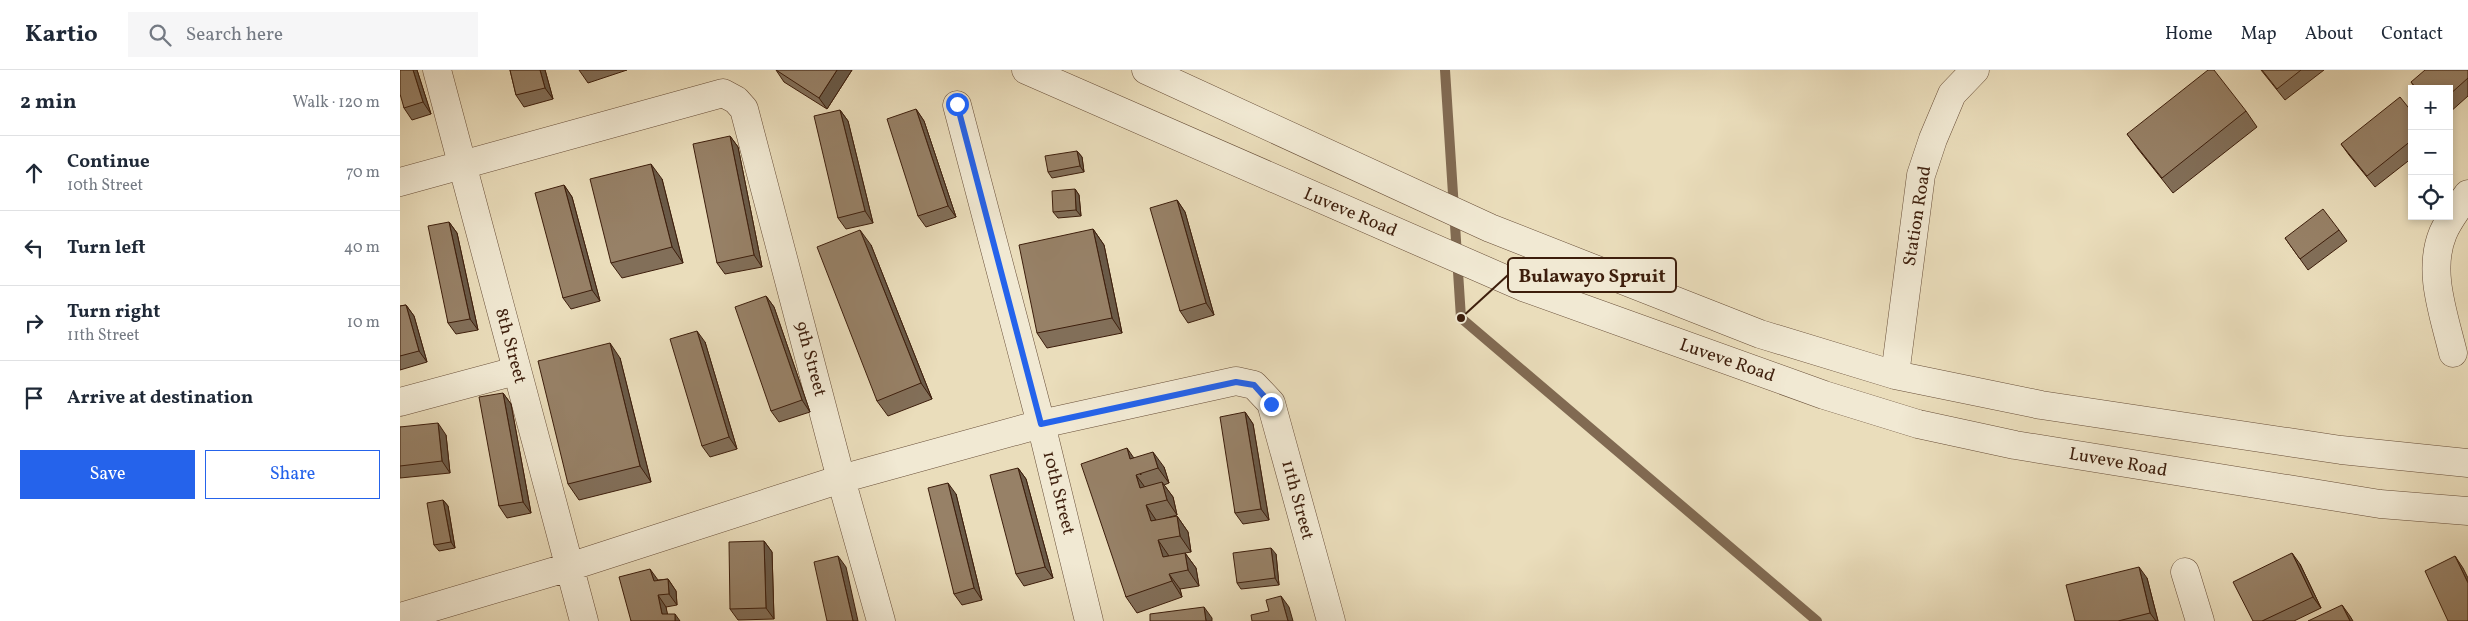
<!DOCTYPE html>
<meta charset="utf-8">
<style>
body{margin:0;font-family:Vollkorn,serif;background:#f6f6f7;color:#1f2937}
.controls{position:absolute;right:15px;top:15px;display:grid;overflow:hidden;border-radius:0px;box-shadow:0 2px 8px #0003}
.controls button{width:45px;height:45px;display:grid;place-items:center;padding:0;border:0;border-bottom:1px solid #e0e1e3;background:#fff;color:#1f2937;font:25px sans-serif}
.stop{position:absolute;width:15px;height:15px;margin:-11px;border:4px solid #2563eb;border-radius:50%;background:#fff}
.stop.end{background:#2563eb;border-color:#fff;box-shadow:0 1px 5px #0008}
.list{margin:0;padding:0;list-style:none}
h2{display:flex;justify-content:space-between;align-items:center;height:65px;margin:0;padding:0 20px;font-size:21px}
h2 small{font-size:16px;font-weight:400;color:#747a83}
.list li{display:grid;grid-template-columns:32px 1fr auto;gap:15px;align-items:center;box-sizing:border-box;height:75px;padding:0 20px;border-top:1px solid #e0e1e3}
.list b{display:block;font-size:19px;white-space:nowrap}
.list p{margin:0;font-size:16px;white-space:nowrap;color:#747a83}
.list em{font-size:16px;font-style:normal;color:#747a83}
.actions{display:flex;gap:10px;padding:15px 20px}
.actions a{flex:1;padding:11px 0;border:1px solid #2563eb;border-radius:0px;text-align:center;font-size:18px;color:#2563eb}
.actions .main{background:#2563eb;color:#fff}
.icon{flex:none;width:28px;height:28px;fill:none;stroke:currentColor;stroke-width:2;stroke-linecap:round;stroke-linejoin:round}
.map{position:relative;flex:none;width:2068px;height:551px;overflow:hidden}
header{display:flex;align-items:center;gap:30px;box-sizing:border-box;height:70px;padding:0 25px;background:#fff;border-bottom:1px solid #e0e1e3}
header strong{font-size:24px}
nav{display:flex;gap:28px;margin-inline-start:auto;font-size:18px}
.search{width:350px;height:45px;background:#f6f6f7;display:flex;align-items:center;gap:12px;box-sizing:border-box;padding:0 18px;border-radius:0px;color:#747a83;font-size:19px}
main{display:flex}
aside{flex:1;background:#fff}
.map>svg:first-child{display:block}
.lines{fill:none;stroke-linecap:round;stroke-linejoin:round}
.stream{stroke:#816a52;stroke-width:10}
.minor-casing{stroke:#684e38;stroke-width:29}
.minor{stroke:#f1e9d3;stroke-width:28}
.wall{fill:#826f59;stroke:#3d1e0c}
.shaded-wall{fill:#6a5a48;stroke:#3d1e0c}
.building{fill:#978167;stroke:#3d1e0c}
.route{stroke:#2563eb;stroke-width:6}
.labels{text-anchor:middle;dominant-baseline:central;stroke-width:4.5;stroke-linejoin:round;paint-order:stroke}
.street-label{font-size:18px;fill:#3d1e0c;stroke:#f1e9d3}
.leader{fill:none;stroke:#3d1e0c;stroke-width:2}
.callout-dot{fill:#3d1e0c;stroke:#f1e9d3;stroke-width:2}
.callout{fill:#f1e9d3;stroke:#3d1e0c;stroke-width:2}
.callout-label{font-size:19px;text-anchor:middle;font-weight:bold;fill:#3d1e0c}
</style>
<header>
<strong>Kartio</strong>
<div class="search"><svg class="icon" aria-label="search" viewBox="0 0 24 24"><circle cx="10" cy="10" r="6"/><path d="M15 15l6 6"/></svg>Search here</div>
<nav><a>Home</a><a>Map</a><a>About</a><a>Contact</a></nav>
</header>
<main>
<aside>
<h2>2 min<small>Walk · 120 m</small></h2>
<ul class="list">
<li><svg class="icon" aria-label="ahead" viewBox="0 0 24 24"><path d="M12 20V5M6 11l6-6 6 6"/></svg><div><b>Continue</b><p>10th Street</p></div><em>70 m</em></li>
<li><svg class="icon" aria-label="left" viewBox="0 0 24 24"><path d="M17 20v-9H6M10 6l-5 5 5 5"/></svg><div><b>Turn left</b></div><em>40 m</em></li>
<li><svg class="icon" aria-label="right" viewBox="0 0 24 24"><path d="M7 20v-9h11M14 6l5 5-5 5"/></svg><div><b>Turn right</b><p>11th Street</p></div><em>10 m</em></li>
<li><svg class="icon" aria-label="arrive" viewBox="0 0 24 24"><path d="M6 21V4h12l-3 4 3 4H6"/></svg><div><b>Arrive at destination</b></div></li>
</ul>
<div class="actions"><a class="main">Save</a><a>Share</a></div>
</aside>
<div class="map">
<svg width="2068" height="551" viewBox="0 0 2068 551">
<rect width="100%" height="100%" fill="#eaddbb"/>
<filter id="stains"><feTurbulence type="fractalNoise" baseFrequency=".004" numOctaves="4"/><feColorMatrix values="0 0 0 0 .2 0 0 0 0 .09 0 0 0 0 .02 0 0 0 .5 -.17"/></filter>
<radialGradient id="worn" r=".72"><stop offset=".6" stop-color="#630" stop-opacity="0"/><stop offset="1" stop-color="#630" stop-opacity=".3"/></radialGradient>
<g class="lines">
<!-- stream -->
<path class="stream" d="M1045,0L1061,248L1417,551"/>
<defs>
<path id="minor" d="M37,0L184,551
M626,0L1123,217L1424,325L1518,354L1615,375L1980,434L2068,441
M746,0L1090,158L1360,264L1495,305L1641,335L1941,380L2068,393
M557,35L641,354L689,551
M0,112L323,23L336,30L344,39L441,409L481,551
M2053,283C2044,245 2027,201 2043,163C2049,149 2059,136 2068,124
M1495,305L1521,105L1533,69L1552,24L1575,0
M0,332L116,301
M1785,502L1800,551
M0,547L169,497L441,409L641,354L836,311L854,315L871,333L931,551"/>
</defs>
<!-- minor casing -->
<use href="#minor" class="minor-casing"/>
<!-- minor -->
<use href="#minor" class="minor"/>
</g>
<!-- wall -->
<path class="wall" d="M0,0H17L31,44L12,50L4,38Z
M110,0H145L153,29L124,37L116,25Z
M179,0H227L188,13Z
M376,0H452L427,39L384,12Z
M1861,0H1924L1885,30Z
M2068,0V26L2049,43V19H2016L2011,12Z
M516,39L524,51L556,147L526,157L518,146Z
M440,40L448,51L473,153L446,159L438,148Z
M1846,41L1857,57L1773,123L1738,79L1727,64Z
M2012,42V88L1975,117L1949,85L1941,74Z
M330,66L338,77L362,197L325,204L317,193Z
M677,81L682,87L684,102L652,108L648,102Z
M262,109L283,193L222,208L211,193Z
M164,115L172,127L200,231L171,239L163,228Z
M675,119L679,125L681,146L658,148L653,142Z
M777,130L785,142L814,245L788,253L780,241Z
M49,152L57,163L78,260L56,264L48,253Z
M693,159L704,175L722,263L647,278L637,263Z
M1939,160L1947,171L1908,200L1885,168Z
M471,175L532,329L488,346L477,331Z
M366,226L374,237L410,342L379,352L371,341Z
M6,235L14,246L27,292L0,300V236Z
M305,272L337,379L310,387L302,376Z
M220,288L251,412L179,430L168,414Z
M103,323L111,334L131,443L107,448L99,436Z
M845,342L853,354L869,450L843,454L835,443Z
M0,357L46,365L50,403L0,408Z
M734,388L764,397L769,413L764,415L773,427L777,445L763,449L777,446L788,462L791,482L785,483L796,498L799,516L780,519L782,527L737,543L726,527Z
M618,398L626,409L653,508L624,516L616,504Z
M556,424L582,530L562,535L554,524Z
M43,430L48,436L55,478L39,481L34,475Z
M364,471L372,482L374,549L338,550L330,539Z
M876,484L879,515L841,519L837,513Z
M1900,494L1921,538L1894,551H1853Z
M1747,508L1758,551H1675Z
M268,509L276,521L277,535L266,537L267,544L231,551L258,510Z"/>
<!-- shaded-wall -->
<path class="shaded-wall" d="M13,0H17L31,44L23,32Z
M140,0H145L153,29L145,18Z
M437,0H452L427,39L419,28Z
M516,39L524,51L556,147L548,136Z
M440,40L448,51L473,153L465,141Z
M330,66L338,77L362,197L354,185Z
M677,81L682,87L684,102L680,96Z
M251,94L262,109L283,193L272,177Z
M164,115L172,127L200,231L192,220Z
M675,119L679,125L681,146L676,140Z
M777,130L785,142L814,245L806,233Z
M49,152L57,163L78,260L70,249Z
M693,159L704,175L722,263L712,248Z
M460,160L471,175L532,329L521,313Z
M366,226L374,237L410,342L402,330Z
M6,235L14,246L27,292L19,281Z
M297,261L305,272L337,379L329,367Z
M210,273L220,288L251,412L240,396Z
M103,323L111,334L131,443L123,432Z
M845,342L853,354L869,450L861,439Z
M38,353L46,365L50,403L42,391Z
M727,378L738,394L741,405L730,389Z
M753,382L764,397L769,413L758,398Z
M618,398L626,409L653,508L645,497Z
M736,405L747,420L740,418Z
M762,412L773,427L777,445L767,430Z
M548,413L556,424L582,530L574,518Z
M43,430L48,436L55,478L51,472Z
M746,435L756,450L751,451Z
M777,446L788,462L791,482L780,466Z
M758,470L769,486L763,487Z
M364,471L372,482L374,549L366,538Z
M871,478L876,484L879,515L875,508Z
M785,483L796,498L799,516L788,500Z
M1892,483L1900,494L1921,538L1913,527Z
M438,486L446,497L458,551H453Z
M2055,486L2063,498L2068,508V513Z
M1739,497L1747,508L1758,551H1756L1750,543Z
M250,499L258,510L262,522L254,511Z
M769,504L780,519L782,527L772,511Z
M268,509L276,521L277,535L269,524Z
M258,525L266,537L269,551L262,544Z
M881,526L889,537L893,551H888Z
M1942,535L1950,546L1953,551H1950Z
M804,537L812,548V551H806Z
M275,544L280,551H275Z"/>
<!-- building -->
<path class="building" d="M0,0H13L23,32L4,38L0,24Z
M110,0H140L145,18L116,25Z
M376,0H437L419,28Z
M1808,0H1814L1846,41L1762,108L1727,64Z
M1862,0H1901L1877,19Z
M2025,0H2068V8L2049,25V19H2017L2011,12Z
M2000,27L2012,42V70L1967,106L1941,74Z
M516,39L548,136L518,146L487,49Z
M440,40L465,141L438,148L414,46Z
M330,66L354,185L317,193L293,74Z
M677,81L680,96L648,102L645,86Z
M251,94L272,177L211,193L190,109Z
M164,115L192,220L163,228L135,123Z
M675,119L676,140L653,142L652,121Z
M777,130L806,233L780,241L750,138Z
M1923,139L1939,160L1900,189L1885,168Z
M49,152L70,249L48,253L28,156Z
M693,159L712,248L637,263L619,175Z
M460,160L521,313L477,331L417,177Z
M366,226L402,330L371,341L335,237Z
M6,235L19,281L0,286V236Z
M297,261L329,367L302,376L270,269Z
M210,273L240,396L168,414L138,291Z
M103,323L123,432L99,436L79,327Z
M845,342L861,439L835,443L820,347Z
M38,353L42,391L0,396V357Z
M727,378L730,389L753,382L758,398L736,405L740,418L762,412L767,430L746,435L751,451L777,446L780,466L758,470L763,487L785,483L788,500L769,504L772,511L726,527L681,394Z
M618,398L645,497L616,504L590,405Z
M548,413L574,518L554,524L528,418Z
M43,430L51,472L34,475L27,433Z
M364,471L366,538L330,539L329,472Z
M871,478L875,508L837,513L833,483Z
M1892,483L1913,527L1862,551H1853L1833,512Z
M438,486L453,551H427L414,492Z
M2055,486L2068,513V551H2048L2025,501Z
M1739,497L1750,543L1718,551H1675L1666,515Z
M250,499L254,511L268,509L269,524L258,525L262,544H275V551H231L219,507Z
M881,526L888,551H852L851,545L869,541L866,530Z
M1942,535L1950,551H1908Z
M804,537L806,551H750V544Z"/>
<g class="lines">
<!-- route -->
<path class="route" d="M557,34L641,354L836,312L854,315L871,334"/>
</g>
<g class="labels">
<!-- street labels -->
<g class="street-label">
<text transform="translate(950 143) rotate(23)">Luveve Road</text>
<text transform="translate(1518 146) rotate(-81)">Station Road</text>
<text transform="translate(110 276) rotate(75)">8th Street</text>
<text transform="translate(410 289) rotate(75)">9th Street</text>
<text transform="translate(1327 291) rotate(19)">Luveve Road</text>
<text transform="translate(1718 393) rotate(10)">Luveve Road</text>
<text transform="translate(658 423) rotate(76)">10th Street</text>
<text transform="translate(897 430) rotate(75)">11th Street</text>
</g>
</g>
<!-- callouts -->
<path class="leader" d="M1061 248L1108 205"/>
<circle class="callout-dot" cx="1061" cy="248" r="5"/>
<rect class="callout" x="1108" y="188" width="168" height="34" rx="5"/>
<g class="callout-label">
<text x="1192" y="212">Bulawayo Spruit</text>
</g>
<rect width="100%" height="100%" filter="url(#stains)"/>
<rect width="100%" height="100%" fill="url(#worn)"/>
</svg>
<div class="controls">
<button>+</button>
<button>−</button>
<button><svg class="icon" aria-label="locate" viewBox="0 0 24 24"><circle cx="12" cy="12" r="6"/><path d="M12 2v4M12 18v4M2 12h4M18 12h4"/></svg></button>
</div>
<div class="stop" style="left:557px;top:34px"></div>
<div class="stop end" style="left:871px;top:334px"></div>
</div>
</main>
